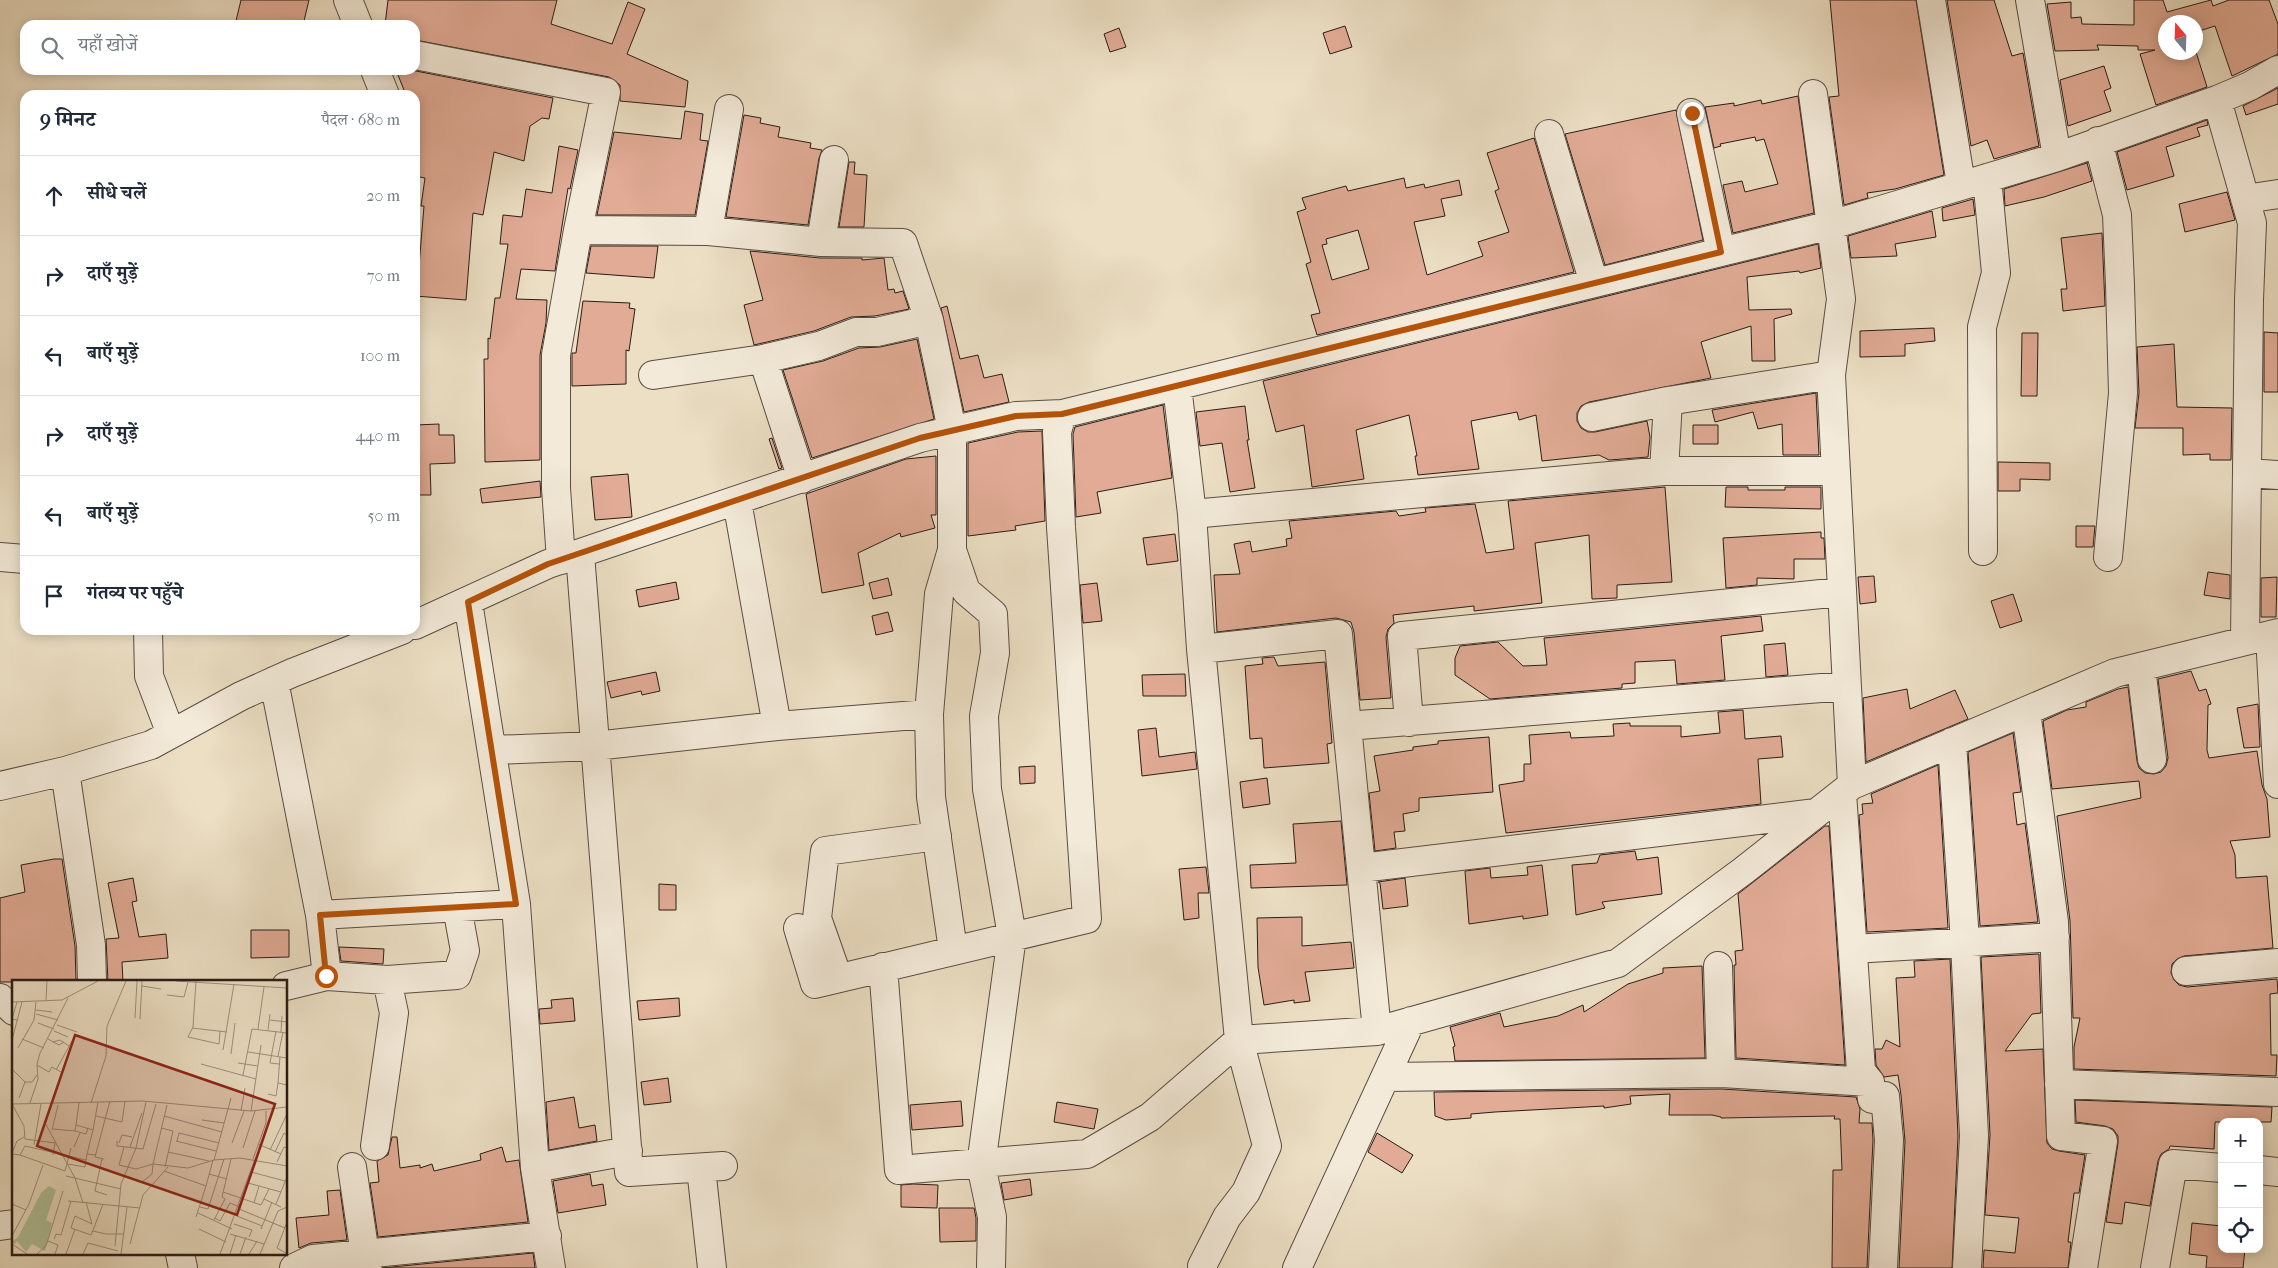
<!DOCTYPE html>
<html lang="hi">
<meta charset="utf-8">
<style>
body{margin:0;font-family:"IM FELL French Canon","Noto Serif Devanagari",serif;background:#f6f6f7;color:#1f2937}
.controls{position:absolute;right:15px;bottom:15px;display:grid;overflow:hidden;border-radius:10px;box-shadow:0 2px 12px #0003}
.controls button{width:45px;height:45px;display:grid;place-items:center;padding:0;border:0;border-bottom:1px solid #e0e1e3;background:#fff;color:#1f2937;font:25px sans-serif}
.compass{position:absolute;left:2158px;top:15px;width:45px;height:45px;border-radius:50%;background:#fff;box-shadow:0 2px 12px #0003;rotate:341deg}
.stop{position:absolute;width:15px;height:15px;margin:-11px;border:4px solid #b45309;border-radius:50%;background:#fff}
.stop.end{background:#b45309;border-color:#fff;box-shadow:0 1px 5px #0008}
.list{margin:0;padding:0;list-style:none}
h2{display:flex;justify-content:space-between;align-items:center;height:65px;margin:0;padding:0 20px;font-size:21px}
h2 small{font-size:16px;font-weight:400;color:#747a83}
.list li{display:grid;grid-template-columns:32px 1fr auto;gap:15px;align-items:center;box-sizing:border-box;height:80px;padding:0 20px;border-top:1px solid #e0e1e3}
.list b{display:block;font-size:19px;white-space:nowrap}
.list em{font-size:16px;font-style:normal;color:#747a83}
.icon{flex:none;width:28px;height:28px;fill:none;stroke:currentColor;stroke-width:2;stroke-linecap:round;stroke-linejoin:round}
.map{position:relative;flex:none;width:2278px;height:1268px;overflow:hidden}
.search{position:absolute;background:#fff;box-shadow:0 2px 12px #0003;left:20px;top:20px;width:400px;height:55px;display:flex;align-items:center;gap:12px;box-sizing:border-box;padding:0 18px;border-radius:15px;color:#747a83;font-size:19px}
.panel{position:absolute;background:#fff;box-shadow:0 2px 12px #0003;left:20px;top:90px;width:400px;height:545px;border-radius:15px}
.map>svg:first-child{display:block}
.building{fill:#e1ab95;stroke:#2a1c17;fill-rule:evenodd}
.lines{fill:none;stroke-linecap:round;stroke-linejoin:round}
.minor-casing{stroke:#5a4d42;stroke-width:30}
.minor{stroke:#f3ead9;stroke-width:28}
.route{stroke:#b45309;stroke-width:6}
.inset-road{fill:none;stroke:#9e917f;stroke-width:1}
.view{fill:#8f2418;fill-opacity:0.15;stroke:#8f2418;stroke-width:2.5}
.inset-edge{fill:none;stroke:#2a1c17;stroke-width:2.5}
</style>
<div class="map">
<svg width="2278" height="1268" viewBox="0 0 2278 1268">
<rect width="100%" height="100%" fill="#ecdfc4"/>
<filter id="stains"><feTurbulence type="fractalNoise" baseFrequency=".004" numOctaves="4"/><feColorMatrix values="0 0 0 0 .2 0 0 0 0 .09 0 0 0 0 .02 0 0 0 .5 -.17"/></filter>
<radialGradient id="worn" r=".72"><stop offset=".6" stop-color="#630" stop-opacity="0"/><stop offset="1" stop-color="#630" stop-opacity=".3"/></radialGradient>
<!-- building -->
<path class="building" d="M241,0H309L303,25H235Z
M388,0H557L551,24L612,44L628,2L645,9L627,54L688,81L685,107L620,101V85L609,77L415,40V25H385Z
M1830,0H1916L1944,175L1895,189L1867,193L1868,198L1844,205L1829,97L1839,96Z
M1947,0H1994L2012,56L2023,53L2039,146L1994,159L1987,140L1971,146Z
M2134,0H2163L2167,12L2211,0L2213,6L2229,0H2269L2278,24V54L2232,76L2215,26L2196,32V22H2166V52H2196L2207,87L2156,105L2140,54L2155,50H2138V46L2097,45L2099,50L2055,51L2047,4L2071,2V18L2081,17L2082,24L2134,25Z
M1345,26L1352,47L1330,54L1323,33Z
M1119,28L1126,47L1110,52L1104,34Z
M2104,66L2111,88L2104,91L2111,111L2068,126L2060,80Z
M396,70H411L553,98L549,119L542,118L530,126L524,161L494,152L483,215L473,213L466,300L415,296V265L419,266L424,206H421L425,178L415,176V143L418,126L415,117V95H406Z
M2278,88V104L2246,115L2243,106Z
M1798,96L1814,213L1733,233L1723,185L1742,181L1745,192L1778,184L1764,139L1756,141L1755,137L1720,144L1721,146L1714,148L1705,107L1734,103V106L1761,100L1762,104Z
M1676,110L1703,240L1605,265L1565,134Z
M685,111L703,114L700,140L708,141L695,215H597L614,132L681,139Z
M744,115L761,118L760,123L780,127L778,137L811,143L810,148L822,150L819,158L808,225L726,217Z
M2207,120L2208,125L2197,128L2200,136L2166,147L2174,176L2127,190L2117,152Z
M1534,138L1574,272L1317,335L1311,315L1320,313L1306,264L1311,262L1297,212L1306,209L1302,198L1346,186L1348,191L1404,178L1406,188L1424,184L1425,188L1459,180L1462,195L1441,199L1445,216L1414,222L1427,275L1483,256L1478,242L1509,232L1495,191L1499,189L1487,153ZM1358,230L1369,269L1332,280L1322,245L1327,244L1326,239Z
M559,146L578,150L570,189L568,188L555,271L521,269L516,299L547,300L546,323L540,355V460L485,462L484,359H488V338L490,339L495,298H500L508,244H500L503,215L522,217L526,189L552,193Z
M849,162H855L854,174L867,175L864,227H839Z
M2087,163L2092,181L2044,197L2005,206L2004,189Z
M2227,192L2235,220L2185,232L2179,204Z
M1973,199L1975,215L1943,221L1942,208Z
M1932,211L1936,237L1895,244L1897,256L1851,258L1848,236Z
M2102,233L2105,306L2063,311L2061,289H2067L2061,238Z
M1818,244L1821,268L1800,273L1799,271L1747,277L1749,310L1791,309L1792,314L1774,319L1775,361H1752L1751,326L1701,342L1711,378L1589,402L1581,406L1577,413V421L1581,428L1588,432H1595L1647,421L1650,437L1648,457L1609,460L1599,455L1542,461L1536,415L1519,420L1517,412L1471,421L1479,469L1418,475L1415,456H1417L1409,415L1356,430L1364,479L1312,487L1304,425L1276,432L1263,381Z
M591,246H658L654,278L586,273Z
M750,251L820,258H862V260L884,258L888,290L894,289L895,293L903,291L909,309L875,316L851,317L814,331L754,345L744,305L763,300Z
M583,301L630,303L629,308L635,309L629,351L626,350V384L572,386V353H576Z
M947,306L960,359L978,355L984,378L1002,374L1009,402L964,412L941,308Z
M1934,328L1935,341L1905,344V356L1860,357V331Z
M2264,332L2278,333V392H2264Z
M2022,333H2038L2037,396H2021Z
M917,339L934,419L812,458L783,370L823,361L859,348L880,347Z
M2174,344L2177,407L2232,408L2231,460H2210V454L2183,455V428H2135L2139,393L2137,347Z
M1816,393L1819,455H1783L1782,424L1758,429L1753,412L1715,422L1712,410Z
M1163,405L1172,478L1097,492L1101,513L1076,517L1073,434L1075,427Z
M1245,406L1249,440H1247L1255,488L1230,492L1222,443L1200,446L1196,412Z
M439,424V435H454L455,463L430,464L431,495H415V425Z
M1693,425H1718V444H1693Z
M1042,431L1045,521L1015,526L1016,530L968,536V443L1018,432Z
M772,438L782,468L779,469L769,439Z
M936,456V515H931L935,528L901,537L900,533L858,553L864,585L822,593L806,494L906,459Z
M1998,462L2050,463V480L2020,479V491H1998Z
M628,474L632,517L595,520L591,477Z
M540,481L541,497L482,503L480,489Z
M1665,487L1672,582L1617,585V598L1592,599L1589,535L1535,543L1542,603L1474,611V606L1393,615L1394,623L1388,629L1386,637L1391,698L1360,700L1354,632L1351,622L1336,618L1217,632L1214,575L1240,574L1234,544L1250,541L1252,552L1287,546L1286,539L1292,538L1289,521L1396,511L1399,516L1426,512L1425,508L1475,504L1486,553L1514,549L1508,501Z
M1726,487H1748V490H1785V487H1821V509L1725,507Z
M2076,526H2095L2093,547H2076Z
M1821,532V538H1824L1825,559H1794V579L1757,578V585L1726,588L1723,538Z
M1175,534L1178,561L1147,565L1143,538Z
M2208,572L2230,575V599L2204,595Z
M1874,576L1876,602L1860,604L1858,577Z
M2277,577L2276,617H2261V578Z
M888,578L892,595L873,599L869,583Z
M676,582L679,599L639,607L636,590Z
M1097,583L1102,621L1083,623L1080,585Z
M2013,594L2022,621L2000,628L1991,601Z
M888,612L893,631L876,635L872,616Z
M1761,616L1763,631L1721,636L1725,680L1677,684L1675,660L1635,662V683L1622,684V688L1490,699L1455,675V658L1460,646L1498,642L1523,666L1547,665L1544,638Z
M1785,643L1788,675L1766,677L1764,645Z
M1274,657L1278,666L1325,662L1332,743L1327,744L1329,763L1264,768L1262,738L1250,739L1245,666L1263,664L1262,658Z
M2191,671L2199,691L2206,689L2211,704L2208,705L2207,750L2209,758L2257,751L2262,785L2267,799L2270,837L2230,841L2235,855L2236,878L2267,876L2273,948L2184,956L2177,959L2172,964L2171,973L2174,980L2179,985L2187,987L2277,979L2278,993L2270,994L2271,1055H2277L2276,1076L2074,1069V1047L2080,1018H2073L2070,921L2057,816L2141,798L2139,781L2052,789L2043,721L2067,710L2086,707V702L2118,689L2128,687L2137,761L2139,768L2145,773L2154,774L2161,772L2166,766L2168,758L2158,679Z
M656,672L660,691L642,695L641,691L611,698L607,682Z
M1185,674L1186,696H1143L1142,675Z
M1907,689L1910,709L1955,690L1968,719L1866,762L1863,698Z
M2258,704L2260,747L2244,748L2237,708Z
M1743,710L1745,739L1781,736L1783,757L1758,759L1761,804L1506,833L1499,785L1524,781V764H1531L1529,735L1570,732L1571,738L1614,736L1613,724L1630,723V726H1681V737L1720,733L1718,712Z
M1156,728L1159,757L1195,752L1197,769L1142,776L1138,730Z
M2013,733L2021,792L2013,793L2017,825L2025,823L2038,922L1980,926L1968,752Z
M1489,737L1493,792L1419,798V811L1403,814L1405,831L1394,832L1396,848L1375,851L1369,793L1380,791L1374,756L1413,750V747L1438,744V741Z
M1938,765L1948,928L1867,932L1859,815L1863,814L1862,804L1873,803L1871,794Z
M1035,766V783L1020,784L1019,767Z
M1267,778L1270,804L1243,808L1240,782Z
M1341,821L1347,885L1251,888L1250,865L1296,863L1293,824Z
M1825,826H1829L1845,1065L1736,1058L1734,965H1736L1735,951L1743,950L1738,894Z
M1635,851L1637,860L1658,857L1662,894L1602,902L1605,908L1576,915L1572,865L1597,863L1600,855Z
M54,859H62L75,946L76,982H0V898L25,892L21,865Z
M1542,865L1548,915L1523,919V916L1469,924L1465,871L1490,868L1491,878L1528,875L1527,867Z
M1206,867L1209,893H1198L1199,918L1184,920L1179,869Z
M133,878L137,901L132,902L139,937L166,934L168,958L122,962L123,982H108L106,939L119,938L108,883Z
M1405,878L1408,906L1383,909L1380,883L1378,882Z
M659,884L676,885V910H659Z
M1302,917V946L1351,942L1354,968L1305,972L1310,1001L1294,1003V1000L1264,1005L1258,967L1257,918Z
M251,930H289V957L251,958Z
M339,947L384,949L383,964L341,961Z
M2039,954L2041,1013L2032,1014L2005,1051L2043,1049L2047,1143L2052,1149L2059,1151L2085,1155L2079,1193H2074L2068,1242H2071L2068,1268H1983L1984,1250L2015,1253L2019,1218L1985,1215L1990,1135L1981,957Z
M1950,959L1958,1136L1952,1268H1899L1905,1141L1901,1095L1898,1075L1884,1077L1876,1065L1875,1049H1882L1886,1040L1900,1047L1896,978L1915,977L1914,961Z
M1702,966L1705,1058L1455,1061L1453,1047L1455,1046L1450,1027L1500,1013L1504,1027L1558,1016L1583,1005L1584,1012L1628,984L1663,973V968Z
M573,998L575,1021L540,1024L539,1009L552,1008L551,1000Z
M679,998L680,1016L639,1020L637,1001Z
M668,1078L671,1102L644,1105L641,1082Z
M1721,1089L1856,1097L1860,1109L1859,1123H1872L1873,1140L1867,1268H1832L1833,1170H1842L1840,1119H1834L1835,1116L1721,1118V1117L1712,1115H1669L1670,1094L1630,1096L1631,1104L1604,1108V1106L1495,1112L1471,1114V1118L1446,1120L1435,1116L1434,1092Z
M574,1097L579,1128L595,1125L597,1141L549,1150L546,1102Z
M2075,1100L2272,1107L2271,1122H2215L2214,1149L2170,1146L2169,1149L2161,1154L2158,1161L2150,1206L2125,1202L2122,1224L2106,1222L2118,1143V1136L2113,1129L2105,1126L2076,1122Z
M961,1101L963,1126L912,1130L910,1105Z
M1057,1102L1098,1109L1094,1129L1054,1122Z
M1377,1133L1413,1155L1402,1173L1368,1152Z
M392,1137H397L400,1168L420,1165V1168L432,1164L434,1171L481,1160L480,1154L502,1147L506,1162L519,1160L528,1222L378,1237L370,1183L379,1182L377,1161L388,1155Z
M590,1174L592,1186L603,1184L606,1205L558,1213L553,1181Z
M1030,1179L1032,1195L1004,1200L1001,1183Z
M913,1184L938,1185L937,1208L901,1207V1185Z
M340,1190L347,1240L311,1243L299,1248L296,1218L329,1215L327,1191Z
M939,1208H974L976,1218V1241L940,1242Z
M2192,1223L2222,1226V1249H2245L2243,1268H2206L2207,1256L2189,1254Z
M533,1253L535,1268H382Z"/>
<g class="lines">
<defs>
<path id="minor" d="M348,0L358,25
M1931,0L1961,184
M2030,0L2057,157
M415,55L606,92L578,230L556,355V488L561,560
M375,70L385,95
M1813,94L1841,299L1831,375L1852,785
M2217,100L2252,223L2249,300L2245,640
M1691,113L1721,252
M1549,134L1594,283
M2098,141L2117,215L2120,285L2123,393L2108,557
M2245,199L2278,194
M578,230L708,231L821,242L903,243L929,320L952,430V550L966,591L993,614L995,653L984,716L987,789L1012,936L981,1165L992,1217L991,1268
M708,231L729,109
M821,242L834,160
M763,359L802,479
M653,375L763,359L819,346L856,332H877L929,320
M1177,386L1192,514L1201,649L1239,1040L1377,1031L1618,963L1743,871L1852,785L2115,673L2278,633
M1592,417L1668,401L1831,375
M1664,471L1668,401
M2247,473L2278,475
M1192,514L1664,471H1836
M952,550L939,594L929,714L931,797L953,950
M1983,551L1982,327L1996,273L1987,178
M580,554L629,1172L723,1166
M0,557L25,559
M415,625L548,564L920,438L1016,416L1062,414L1831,225L2057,157L2217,100L2250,86L2278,70
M148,630L149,676L171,734
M2270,635L2278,784
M1201,649L1338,634L1377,1031
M2141,667L2152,759
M274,681L320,915
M2026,711L2054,922L2061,1136L2103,1141L2083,1268
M1409,722L1402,636L1841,592
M777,726L929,714
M1347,726L1846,686
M1952,742L1965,942L1974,1136L1967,1268
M493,750L595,746L777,726L737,501
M65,771L91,945L92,982
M0,786L65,771L151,745L241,696L292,673L402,630
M1361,868L1816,813
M516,904L535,1168
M798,928L815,984L1087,919L1061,527L1057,432L1062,414
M1853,949L2055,937
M1718,966L1721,1073
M883,967L899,1170L1087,1154L1150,1117L1239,1040L1267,1146L1246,1192L1227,1217L1202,1266
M2186,971L2278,963
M327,976L387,980L457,975L465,951L457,907
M838,978L817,918L825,851L937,836
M286,986L327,976L320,915L516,904L468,602
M0,998L14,1011
M1386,1077L1721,1073L1870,1082L1861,1071L1842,793
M1870,1082L1872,1099L1885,1096L1889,1140L1883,1268
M2059,1084L2278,1092
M375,1146L394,1013L387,980
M352,1167L367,1268
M701,1168L712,1268
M2259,1170L2278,1172
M0,1226L14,1224
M180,1254L183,1268
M294,1268L313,1259L547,1236
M551,1268L535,1168L628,1151
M1297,1268L1411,1021
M2155,1268L2173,1164L2222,1168"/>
</defs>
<!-- minor casing -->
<use href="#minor" class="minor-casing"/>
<!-- minor -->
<use href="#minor" class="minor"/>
</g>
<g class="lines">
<!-- route -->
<path class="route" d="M326,976L320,915L516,904L468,602L548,564L920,438L1016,416L1062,414L1721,252L1692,113"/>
</g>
<!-- overview -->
<g transform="translate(12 980)">
<rect width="275" height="275" fill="#ecdfc4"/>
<path d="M37,206L44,210L34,240L40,243L33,271L20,264L14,272L5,261L3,264L0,262L6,257L29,213Z" fill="#b1c39a"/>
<path class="inset-road" d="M164,1L275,8M184,1L181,47L176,57L207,64L208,51M130,6L149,9M155,15L172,17L176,2M34,20L35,1M0,22L50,20L86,1M24,30L40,32M24,34L46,40M123,38L125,1M128,39L130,1M5,40L0,39L5,22M258,40L275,42M26,43L42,49M45,45L65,52M180,48L215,52M246,49L252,7M256,50L258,34M42,51L56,57M264,51L258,83L267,84M269,52L270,36M10,59L32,68M36,59L47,65L52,62M0,60L10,22M41,62L48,60L57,66M6,68L22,40L24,22M211,70L222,4M236,72L275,78M219,74L223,43M266,76L271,52M268,77L266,103L275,105M226,83L246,86M189,84L244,99M25,85L37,92L40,87L49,92M0,89L13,102M44,90L60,61M231,95L240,49L275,53M256,114L264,116L266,103M7,118L13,102H20L25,95M18,123L26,99L25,84L28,73L56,18M79,123L94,76L95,46L114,1M0,124L131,121L239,131L275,127M0,124L12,146L13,159L43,163L41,175M155,125L141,184L176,188L202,180L228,178L275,186M229,131L233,108M239,131L249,65M84,136L110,142L113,121M152,136L210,152M190,140L212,143M32,141L63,198L71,223M64,145L67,123M149,148L161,151L153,187M41,149L63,151L64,145L81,150L86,122M40,150L46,125M63,151L74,154L76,148M105,161V166L131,169L144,124M164,161L204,171M165,161L167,153L207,163M107,163L110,155L120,157M220,163L232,131M246,164L269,174M22,165L29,124M62,167L68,153M112,167L107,185L124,189L141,184L140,194L130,202M118,167L130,133M231,168L243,131M258,170L275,134M156,172L197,181M263,172L272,153L275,155M0,173L5,161L12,157M0,174L8,175L13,166L74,180M75,174L81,150M8,175L53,191L59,168M90,179L83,211L95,215M92,179L83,177L98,121M241,179L254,143V131M202,180L219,118M265,182L272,167L275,168M56,184L73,187L75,174L84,175M152,191L194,206L201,180M239,192L273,201M197,194L215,199M54,196L109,209M236,203L269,212M211,212L249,225L257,209M252,219L269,227M56,221L128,228M74,222L80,244L63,236L59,248L79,255L83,245M242,223L247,206M0,224L14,230M264,224L275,197M188,227L196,229L212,179M227,229L273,248M186,233L220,249M225,236L250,246M184,237L194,206M203,238L208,241L218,223L228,227M202,240L213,219L210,217L219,179M222,244L240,250L237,257M83,245L91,224M187,249L214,262M249,249L260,222M81,251L94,254H112M218,254L252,264M0,256L17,224L31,185M42,259L44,254L49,255L59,221M36,261L46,265L43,274M0,264L15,274M118,264L131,215L156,187M103,266L109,204L124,168L134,122M274,273L265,268L275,242M25,274L34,266L51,211M54,274L63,249M71,274L76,263L106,271M109,274L115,227M208,274L243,179M218,274L224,255M228,274L234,257M237,274L245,261M248,274L266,231L275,227"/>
<path class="view" d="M63,55L263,124L225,235L25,166Z"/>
<rect width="275" height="275" class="inset-edge"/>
</g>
<rect width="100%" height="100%" filter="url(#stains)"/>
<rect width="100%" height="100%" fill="url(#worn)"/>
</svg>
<div class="controls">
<button>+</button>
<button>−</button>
<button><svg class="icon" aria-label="locate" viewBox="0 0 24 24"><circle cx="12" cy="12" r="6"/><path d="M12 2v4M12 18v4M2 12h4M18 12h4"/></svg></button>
</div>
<svg class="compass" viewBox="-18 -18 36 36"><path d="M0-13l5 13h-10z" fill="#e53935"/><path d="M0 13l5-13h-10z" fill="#747a83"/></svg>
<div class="stop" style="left:326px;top:976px"></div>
<div class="stop end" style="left:1692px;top:113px"></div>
<div class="search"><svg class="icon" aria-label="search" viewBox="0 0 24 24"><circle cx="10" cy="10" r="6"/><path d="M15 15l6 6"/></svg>यहाँ खोजें</div>
<section class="panel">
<h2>9 मिनट<small>पैदल · 680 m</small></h2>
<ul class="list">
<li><svg class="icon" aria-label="ahead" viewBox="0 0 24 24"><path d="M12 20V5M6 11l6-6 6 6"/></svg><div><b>सीधे चलें</b></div><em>20 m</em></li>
<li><svg class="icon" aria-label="right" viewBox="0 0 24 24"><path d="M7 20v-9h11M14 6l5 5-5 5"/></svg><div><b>दाएँ मुड़ें</b></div><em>70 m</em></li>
<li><svg class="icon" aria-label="left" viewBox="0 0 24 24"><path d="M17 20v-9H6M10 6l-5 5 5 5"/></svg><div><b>बाएँ मुड़ें</b></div><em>100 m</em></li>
<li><svg class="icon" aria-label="right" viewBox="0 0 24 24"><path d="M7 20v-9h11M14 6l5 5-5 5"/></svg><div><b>दाएँ मुड़ें</b></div><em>440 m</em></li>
<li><svg class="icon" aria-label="left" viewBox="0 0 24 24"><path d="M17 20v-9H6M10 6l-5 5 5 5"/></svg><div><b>बाएँ मुड़ें</b></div><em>50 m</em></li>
<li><svg class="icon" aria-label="arrive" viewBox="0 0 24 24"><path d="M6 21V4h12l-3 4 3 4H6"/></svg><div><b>गंतव्य पर पहुँचे</b></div></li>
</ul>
</section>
</div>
